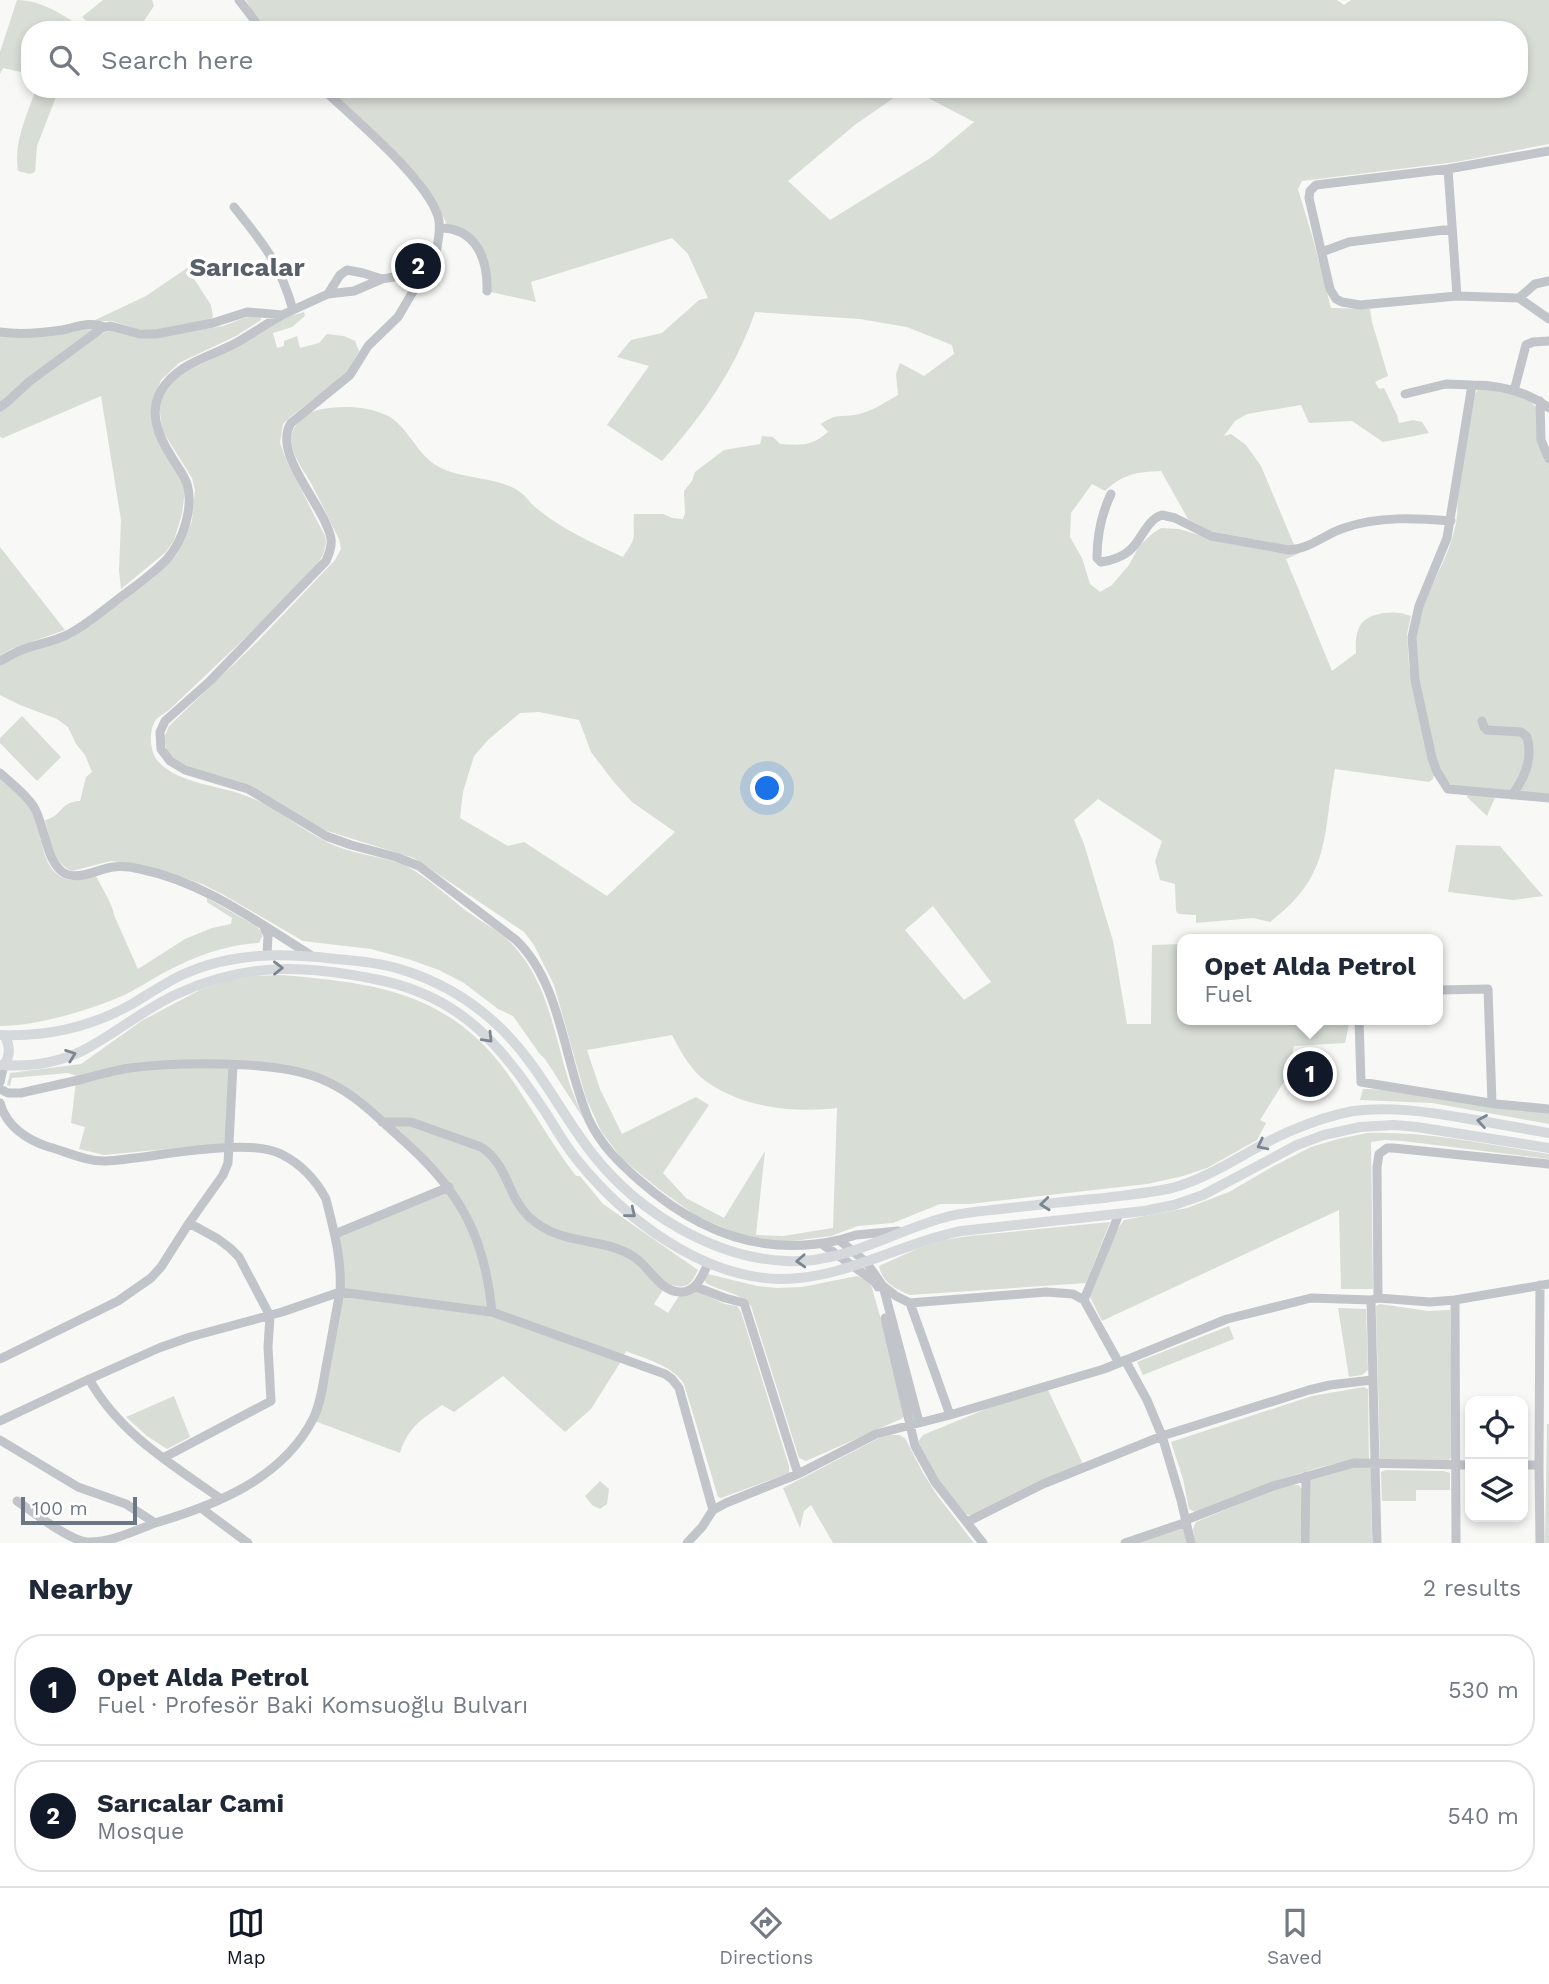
<!DOCTYPE html>
<meta charset="utf-8">
<style>
body{margin:0;font-family:"Work Sans",sans-serif;background:#f2f2f3;color:#1f2937}
.controls{position:absolute;right:21px;bottom:21px;display:grid;overflow:hidden;border-radius:14px;box-shadow:0 4px 10px #0003}
.controls button{width:63px;height:63px;display:grid;place-items:center;padding:0;border:0;border-bottom:2px solid #e0e1e3;background:#fff;color:#1f2937;font:35px sans-serif}
.scale{position:absolute;left:21px;bottom:18px;width:116px;box-sizing:border-box;padding-left:7px;border:4px solid #6b7784;border-top:0;font-size:19px;line-height:24px;white-space:nowrap;color:#6b7784;-webkit-text-stroke:5px #fff;paint-order:stroke}
.you{position:absolute;left:768px;top:789px;width:24px;height:24px;margin:-18px;border:5px solid #fff;border-radius:50%;background:#1a73e8;box-shadow:0 0 0 10px #1a73e833}
.badge{display:grid;place-items:center;width:46px;height:46px;border-radius:50%;background:#111827;color:#fff;font-size:23px;font-weight:700}
.pin{position:absolute;translate:-50% -50%;border:4px solid #fff;box-shadow:0 2px 7px #0006}
.popup{position:absolute;left:1177px;top:934px;width:266px;height:91px;box-sizing:border-box;display:grid;place-content:center;border-radius:14px;background:#fff;filter:drop-shadow(0 2px 5px #0005);font-size:23px;white-space:nowrap;color:#747a83}
.popup b{font-size:26px;color:#1f2937}
.popup::after{content:'';position:absolute;left:50%;top:100%;margin-left:-14px;border:14px solid transparent;border-top-color:#fff}
.list{margin:0;padding:0;list-style:none}
h2{display:flex;justify-content:space-between;align-items:center;height:91px;margin:0;padding:0 28px;font-size:30px}
h2 small{font-size:23px;font-weight:400;color:#747a83}
.list li{display:grid;grid-template-columns:46px 1fr auto;gap:21px;align-items:center;box-sizing:border-box;height:112px;margin:0 14px 14px;padding:0 14px;border:2px solid #e0e1e3;border-radius:28px}
.list b{display:block;font-size:26px;white-space:nowrap}
.list p{margin:0;font-size:23px;white-space:nowrap;color:#747a83}
.list em{font-size:23px;font-style:normal;color:#747a83}
.icon{flex:none;width:38px;height:38px;fill:none;stroke:currentColor;stroke-width:2;stroke-linecap:round;stroke-linejoin:round}
.map{position:relative;flex:none;width:1549px;height:1543px;overflow:hidden}
.search{position:absolute;background:#fff;box-shadow:0 4px 10px #0003;left:21px;right:21px;top:21px;height:77px;display:flex;align-items:center;gap:18px;box-sizing:border-box;padding:0 24px;border-radius:28px;color:#747a83;font-size:26px}
.sheet{height:343px;background:#fff}
nav{display:flex;justify-content:space-around;align-items:center;box-sizing:border-box;height:98px;border-top:2px solid #e0e1e3;background:#fff;font-size:19px;color:#747a83}
nav a{display:grid;justify-items:center;gap:4px}
nav .on{color:#111827}
.map>svg:first-child{display:block}
.green{fill:#d8ddd6;fill-rule:evenodd}
.lines{fill:none;stroke-linecap:round;stroke-linejoin:round}
.minor{stroke:#c1c4c8;stroke-width:9}
.major{stroke:#d5d9dc;stroke-width:10}
.oneway{stroke:#7b8691}
.labels{text-anchor:middle;dominant-baseline:central;stroke-width:7;stroke-linejoin:round;paint-order:stroke}
.neighbourhood-label{font-size:26px;font-weight:bold;fill:#58616a;stroke:#fff}
</style>
<div class="map">
<svg width="1549" height="1543" viewBox="0 0 1549 1543">
<rect width="100%" height="100%" fill="#f8f8f7"/>
<!-- green -->
<path class="green" d="M17,0C41,0 64,15 82,28L30,30V74L3,68L0,74V52Z
M103,0H152L154,6L138,30H97L82,17Z
M246,0H1337L1344,5L1351,0H1549V144L1456,162L1302,181L1298,189L1313,239L1331,308L1370,309L1372,322L1388,376L1375,382L1379,389L1384,388L1397,415L1399,423L1413,420L1422,422L1429,433L1383,442L1352,421L1309,423L1301,405L1247,414L1235,421L1224,436L1231,434L1246,445L1261,466L1295,547L1210,531L1188,519L1161,471C1136,472 1123,474 1105,491L1092,484L1071,513L1070,537L1082,558L1090,584L1100,592L1112,585L1129,565L1139,546L1153,533L1161,528L1179,529L1222,542L1280,553H1300L1286,559L1332,671L1356,653C1355,629 1359,617 1384,613C1394,612 1401,612 1411,616L1407,634L1409,666L1434,775L1433,779L1429,782L1335,769C1322,837 1332,875 1270,922L1253,918L1196,923V915L1179,914L1176,911L1175,884L1160,880L1155,861L1162,841L1098,799L1074,820L1084,844L1113,941L1127,1024H1151L1152,945L1182,944V1020H1350L1345,1043L1294,1046L1287,1077L1260,1120L1266,1123L1257,1140L1207,1168L1183,1176L1147,1184L969,1204H940L893,1223L858,1226L831,1236L785,1242L766,1241L744,1236L698,1217L660,1190L622,1159L601,1131L586,1098L554,985L534,945L524,932L414,858L324,830L250,785L187,767L168,755L164,738L169,726L257,642L335,560L341,549L339,539C330,522 322,504 313,487C303,467 278,441 300,421C306,415 310,412 318,410C339,405 367,406 386,415C408,425 416,455 439,467C464,480 497,476 520,492C526,496 530,503 535,507C561,529 592,543 623,557C639,534 632,539 634,514H663L672,518L683,519L685,513L684,491L692,481L695,472L724,450L760,444L762,436L773,437L780,444C802,445 810,447 828,432L821,424C835,414 839,417 855,415C871,412 884,403 898,395L896,374L900,363L924,376L954,354L952,345L907,327L860,319L755,312C735,370 703,415 662,461L607,425L649,366L617,357L631,340L662,333L699,300L708,298L688,254L672,238L531,282L536,302L487,291L477,248L449,228L438,207L421,179L329,89H907L856,124L788,181L830,220L932,157L974,122L911,89H1519V30H270L253,12ZM539,712L579,720L591,752L613,781L632,802L675,832L607,896L524,842L508,846L460,818L463,792L474,756L489,739L520,713ZM933,906L991,982L964,1000L905,930ZM672,1035C681,1052 691,1071 707,1082C744,1108 794,1113 837,1108L833,1228L783,1236L756,1235L765,1151L724,1218L686,1198L663,1173L709,1105L696,1097L622,1134L600,1089L587,1050Z
M36,89H59L37,146L35,172L30,174L18,171C13,143 27,115 36,89Z
M187,268L211,305L213,317L208,320L155,331L137,329L111,321H93L146,296Z
M304,312L305,316L292,327L273,333L277,348L284,346V341L297,336L300,348L319,343L327,334L344,336L355,341L359,351L347,373L290,417L283,424L280,443L287,462L325,536L326,543L323,555L316,566L266,618L169,710C165,713 159,716 156,720C149,729 149,750 157,760C176,784 221,785 249,797C277,808 300,829 327,842C350,854 375,855 399,863C420,870 449,898 468,912C482,922 499,931 511,943C547,980 554,1032 568,1079C572,1092 578,1105 583,1118L545,1059L539,1053L513,1016L498,1009L464,983L439,970L408,959L371,949L303,941L222,894L202,884L174,874L148,867L111,861L72,871C52,863 50,838 45,820C63,816 59,802 80,801L86,777L92,772L85,755L76,744L68,727L57,719L20,705L0,695V664L28,651L72,638L152,579L177,554L192,521L195,490L192,478L162,430L159,404L162,396L174,381L182,373L214,358L287,317Z
M252,315L260,316L261,320L236,336L179,363L161,380L152,404L151,418L153,428L182,480L185,489L182,514L174,540L166,552L121,589L119,570L121,520L101,396L3,438L0,437V411C18,396 91,333 110,331C125,330 138,340 153,338L223,326Z
M91,326L95,329L0,404V334C35,340 58,334 91,326Z
M1479,388L1503,391L1529,401L1536,407L1542,453L1549,465V798L1497,793L1487,816L1467,797L1468,795C1452,786 1446,782 1437,765C1428,726 1416,685 1416,644C1416,602 1447,567 1455,527C1458,517 1457,506 1458,495C1462,462 1469,428 1475,394Z
M0,547L65,630L11,649L0,656Z
M22,716L61,757L37,781L0,743V738Z
M0,779C11,788 24,798 31,810C44,831 39,879 74,880C81,880 89,877 96,876C101,886 114,907 114,915L138,969L185,939L212,928L231,924L232,918L207,902V898L256,926L262,932V937L259,943C227,944 196,956 167,971C150,980 133,992 115,999C83,1012 35,1026 0,1026Z
M1456,845L1500,846L1543,896L1513,900L1448,892Z
M282,975C373,983 446,991 505,1070C530,1104 550,1142 576,1176H580L603,1204L698,1270C690,1287 686,1289 667,1284L654,1304L668,1313L679,1296L696,1291L725,1304L737,1306L741,1312L789,1466V1473L721,1498L718,1497L684,1384C672,1365 645,1359 626,1351L620,1363L591,1409L565,1432L503,1376L454,1412L442,1405C420,1421 409,1426 400,1453L312,1420L340,1292L335,1234L448,1187L382,1122L318,1077L233,1065L230,1143L104,1155L79,1149L85,1127L71,1123L76,1081L83,1078L68,1073L12,1078L10,1086L7,1085L10,1073L81,1064L143,1020L200,990L226,981L254,976Z
M1363,1089L1408,1090L1549,1112V1124L1432,1103L1360,1100Z
M1367,1133C1428,1131 1489,1145 1549,1154V1159L1403,1141L1385,1140L1371,1142L1373,1289H1341L1339,1210L1102,1321L1090,1297L1116,1231L1124,1220L1187,1208L1229,1192L1272,1167L1311,1147L1338,1139Z
M1110,1222L1086,1283L910,1295C895,1289 882,1282 879,1266L919,1248L944,1240L969,1236Z
M708,1274L757,1286L777,1288L802,1287L857,1276L870,1281L906,1408L905,1416L901,1419L806,1461L799,1458L751,1306C741,1293 720,1291 706,1283L704,1278Z
M1380,1304L1428,1311L1450,1310L1453,1454L1451,1458L1448,1461L1384,1460L1380,1459L1376,1306Z
M1338,1308L1366,1309L1368,1370L1362,1375L1349,1377Z
M1229,1326L1234,1339L1143,1375L1137,1362Z
M1364,1387L1368,1389L1369,1459C1309,1464 1251,1491 1195,1512L1189,1509L1183,1479L1171,1442L1312,1396Z
M1048,1390L1083,1464L974,1515H968L963,1513C953,1500 922,1459 919,1445C918,1440 920,1439 923,1435L998,1404Z
M174,1396L190,1437L167,1449L147,1436L126,1417Z
M1547,1424H1549V1543H1545Z
M890,1435H899L905,1438L923,1473L937,1495L974,1543H833L811,1505L804,1511L800,1528L783,1488L881,1437Z
M1359,1466L1371,1468L1372,1543H1307L1310,1481L1313,1476Z
M1386,1470L1444,1471L1450,1473V1490H1416V1501H1382L1381,1472Z
M600,1481L609,1489L607,1504L600,1509L592,1505L585,1496Z
M1292,1485H1299L1302,1490L1300,1543H1195L1193,1529L1196,1522L1273,1490Z
M1184,1528L1186,1543H1135Z"/>
<g class="lines">
<!-- minor -->
<path class="minor" d="M239,0L262,30
M323,89C354,119 425,177 438,216C441,226 439,237 437,247C434,265 432,272 418,283L400,276L382,279L363,273L347,270L340,275L328,294
M1448,169L1457,296
M234,207C264,244 280,264 293,310
M440,228C476,228 488,259 487,291
M1322,252L1349,242L1452,229
M1549,281L1535,284L1519,298L1549,319
M418,283L398,317L368,346L350,375L291,423C271,454 326,507 331,539C332,547 329,554 326,561L210,681L165,721L160,732L161,749L170,761L185,770L248,789L326,836L351,845L396,857L419,866L516,940C562,984 564,1064 589,1120C601,1145 619,1163 640,1181C697,1231 763,1258 839,1240L866,1262L883,1286L919,1422
M1519,298L1457,296L1360,305L1342,302L1336,299L1330,289L1309,198L1310,191L1316,185L1448,169L1549,151
M0,332C20,335 42,333 62,330C77,327 90,321 105,327
M1514,391L1526,345L1533,342L1549,341
M1405,394L1446,384L1472,385
M1540,401L1541,440L1549,459
M0,407L7,402L30,381L102,328L110,326L140,334H156L213,323L247,312L282,315L328,294L354,291L382,279
M1549,408C1526,391 1500,385 1472,385L1447,538L1419,606L1412,637L1415,680L1432,758L1437,772L1448,789L1549,798
M1111,494C1101,515 1097,535 1097,558L1101,562C1111,561 1125,556 1132,548C1142,538 1148,519 1162,515L1175,518L1211,536L1289,550C1310,549 1325,534 1344,528C1379,516 1415,518 1451,521
M0,661C8,657 15,652 24,649C39,644 55,641 69,634C88,624 105,609 122,596C137,585 154,573 167,559C183,541 194,507 187,484C184,474 176,465 171,456C159,437 148,413 161,391C177,363 210,357 236,343C252,334 266,324 282,315
M1482,721L1484,727L1487,730L1521,732L1527,737C1533,758 1525,778 1512,795
M0,773C12,784 25,793 34,807C45,825 46,865 66,874C80,880 99,869 113,867C122,866 131,867 140,869C204,882 257,922 312,956
M264,927L268,936L267,954
M1438,990L1488,989L1492,1103
M1359,1020L1361,1082L1496,1104L1549,1109
M0,1082L4,1065
M0,1089L8,1093H21C42,1088 62,1084 83,1079C99,1075 114,1070 130,1068C169,1063 208,1063 247,1065C275,1067 304,1070 330,1083C359,1097 381,1121 405,1142C460,1191 485,1237 492,1312
M0,1103C6,1126 27,1140 49,1147C67,1152 88,1162 106,1161C148,1159 247,1136 281,1154C301,1164 316,1180 326,1199C334,1231 342,1259 340,1292L282,1312L190,1337L159,1348L85,1381L0,1421
M382,1122H411L481,1147C508,1164 507,1196 529,1217C563,1248 600,1235 634,1257C649,1266 660,1292 680,1292C696,1293 702,1276 708,1264
M335,1234L449,1187
M839,1240L856,1235L898,1231
M822,1244L874,1281L878,1287
M883,1286L896,1296L910,1303
M696,1287L725,1298L744,1303L798,1474
M1378,1298L1377,1167L1379,1154L1387,1148H1393L1549,1164
M1084,1300L1119,1214
M1371,1300L1377,1543
M885,1318L915,1446L935,1482L983,1543
M0,1359L118,1301L151,1278L161,1267L189,1223L223,1175L228,1163L233,1065
M1125,1360L1147,1400L1162,1436L1309,1390L1330,1385L1372,1380
M89,1379C119,1433 171,1464 221,1499
M950,1415L1104,1369L1227,1319L1311,1298L1371,1300L1378,1298L1430,1302L1455,1300
M0,1440L78,1487L126,1504L155,1523C134,1531 110,1543 87,1542C70,1541 33,1512 17,1501
M163,1458L271,1401L268,1347L270,1316L239,1257L230,1248L218,1239L189,1223
M1523,1465H1539L1540,1285
M1539,1465L1540,1543
M201,1508L248,1543
M1186,1520L1273,1486L1354,1463L1470,1465
M967,1522L1043,1484L1162,1436L1181,1500L1191,1543
M155,1523C216,1505 282,1479 313,1419C321,1403 323,1384 326,1367C331,1342 335,1317 340,1292L492,1312L665,1374L672,1379L679,1388L713,1510
M687,1543L702,1527L713,1510L726,1503L798,1474L876,1434L950,1415L910,1303L1046,1292L1073,1294L1084,1300L1119,1363
M1125,1543L1187,1522
M1305,1543L1306,1476
M1456,1543L1455,1300L1549,1284"/>
<!-- major -->
<path class="major" d="M0,1035C47,1037 91,1027 132,1004C149,994 166,982 184,974C232,952 284,953 336,959C359,961 381,963 403,970C457,987 500,1020 532,1065C554,1095 572,1129 595,1157C640,1213 714,1258 786,1261C846,1264 894,1230 950,1216C967,1212 984,1211 1001,1209C1036,1205 1070,1201 1104,1198C1126,1195 1150,1193 1172,1188C1213,1177 1249,1149 1288,1132C1309,1123 1331,1115 1353,1111C1390,1106 1428,1112 1464,1118C1492,1123 1521,1128 1549,1133
M0,1065C27,1067 57,1063 82,1051C115,1034 144,1009 177,994C247,961 310,965 384,981C463,999 501,1046 544,1110C555,1127 565,1145 578,1161C625,1219 701,1277 779,1279C843,1280 900,1243 961,1231L1144,1211L1174,1205L1203,1195L1297,1145L1324,1135L1360,1127L1394,1125L1417,1127L1549,1148
M4,1065C11,1055 10,1045 4,1035"/>
</g>
<!-- one-way arrows -->
<defs><path id="oneway-chevron" d="M-2-3.5L2.5 0L-2 3.5" fill="none" stroke-width="1.6" stroke-linecap="round" stroke-linejoin="round" transform="scale(1.75)"/></defs>
<g class="oneway">
<use href="#oneway-chevron" transform="translate(278 968) rotate(-1)"/>
<use href="#oneway-chevron" transform="translate(488 1038) rotate(46)"/>
<use href="#oneway-chevron" transform="translate(71 1055) rotate(-20)"/>
<use href="#oneway-chevron" transform="translate(1482 1121) rotate(-170)"/>
<use href="#oneway-chevron" transform="translate(1262 1145) rotate(153)"/>
<use href="#oneway-chevron" transform="translate(1045 1204) rotate(174)"/>
<use href="#oneway-chevron" transform="translate(631 1213) rotate(39)"/>
<use href="#oneway-chevron" transform="translate(801 1261) rotate(177)"/>
</g>
<g class="labels">
<!-- neighbourhood labels -->
<g class="neighbourhood-label">
<text x="247" y="267">Sarıcalar</text>
</g>
</g>
</svg>
<div class="controls">
<button><svg class="icon" aria-label="locate" viewBox="0 0 24 24"><circle cx="12" cy="12" r="6"/><path d="M12 2v4M12 18v4M2 12h4M18 12h4"/></svg></button>
<button><svg class="icon" aria-label="layers" viewBox="0 0 24 24"><path d="M12 4l9 5-9 5-9-5zM3 14l9 5 9-5"/></svg></button>
</div>
<div class="scale">100 m</div>
<div class="you"></div>
<div class="pin badge" style="left:1310px;top:1074px">1</div>
<div class="popup"><b>Opet Alda Petrol</b>Fuel</div>
<div class="pin badge" style="left:418px;top:266px">2</div>
<div class="search"><svg class="icon" aria-label="search" viewBox="0 0 24 24"><circle cx="10" cy="10" r="6"/><path d="M15 15l6 6"/></svg>Search here</div>
</div>
<section class="sheet">
<h2>Nearby<small>2 results</small></h2>
<ul class="list">
<li><span class="badge">1</span><div><b>Opet Alda Petrol</b><p>Fuel · Profesör Baki Komsuoğlu Bulvarı</p></div><em>530 m</em></li>
<li><span class="badge">2</span><div><b>Sarıcalar Cami</b><p>Mosque</p></div><em>540 m</em></li>
</ul>
</section>
<nav>
<a class="on"><svg class="icon" aria-label="map" viewBox="0 0 24 24"><path d="M3 6l6-2 6 2 6-2v14l-6 2-6-2-6 2zM9 4v14M15 6v14"/></svg>Map</a>
<a><svg class="icon" aria-label="directions" viewBox="0 0 24 24"><path d="M12 3l9 9-9 9-9-9zM9 14v-3h6M13 9l2 2-2 2"/></svg>Directions</a>
<a><svg class="icon" aria-label="saved" viewBox="0 0 24 24"><path d="M7 4h10v16l-5-4-5 4z"/></svg>Saved</a>
</nav>
